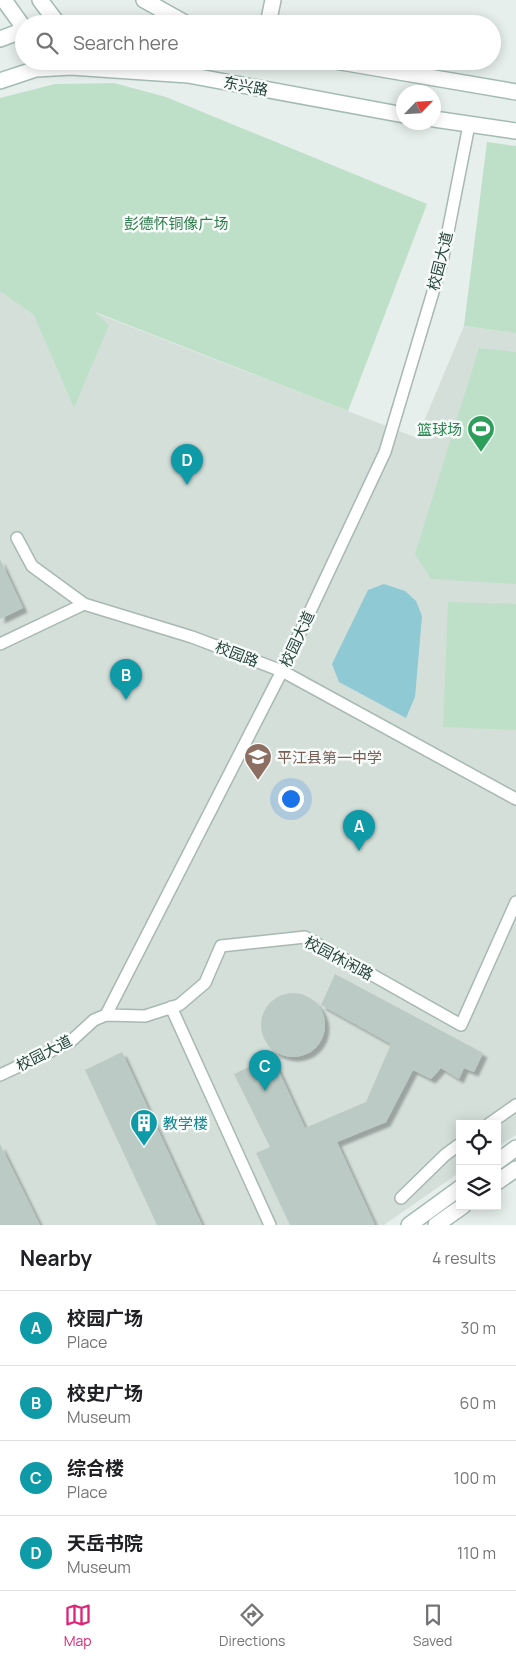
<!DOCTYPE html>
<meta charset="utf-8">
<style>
body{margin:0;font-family:Manrope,"Noto Sans SC",sans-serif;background:#f2f2f2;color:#202124}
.controls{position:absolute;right:15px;bottom:15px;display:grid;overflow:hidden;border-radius:0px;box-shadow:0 2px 12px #0003}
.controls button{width:45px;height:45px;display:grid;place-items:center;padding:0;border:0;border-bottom:1px solid #e0e0e0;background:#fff;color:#202124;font:25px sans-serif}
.compass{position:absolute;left:396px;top:85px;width:45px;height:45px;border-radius:50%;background:#fff;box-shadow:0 2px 12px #0003;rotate:65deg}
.you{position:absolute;left:290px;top:798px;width:18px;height:18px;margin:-12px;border:4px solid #fff;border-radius:50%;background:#1a73e8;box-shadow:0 0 0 8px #1a73e833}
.badge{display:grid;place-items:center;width:32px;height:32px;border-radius:50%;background:#db2777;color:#fff;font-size:16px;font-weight:700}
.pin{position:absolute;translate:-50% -41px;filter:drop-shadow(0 1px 2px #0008)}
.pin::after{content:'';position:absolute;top:26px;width:18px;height:15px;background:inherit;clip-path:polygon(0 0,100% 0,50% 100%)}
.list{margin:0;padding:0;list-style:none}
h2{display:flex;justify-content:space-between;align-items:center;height:65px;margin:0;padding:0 20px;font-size:21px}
h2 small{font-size:16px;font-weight:400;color:#757577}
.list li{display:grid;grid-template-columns:32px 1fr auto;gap:15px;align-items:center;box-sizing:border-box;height:75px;padding:0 20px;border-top:1px solid #e0e0e0}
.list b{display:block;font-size:19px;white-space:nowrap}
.list p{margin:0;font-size:16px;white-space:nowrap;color:#757577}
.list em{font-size:16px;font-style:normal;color:#757577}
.icon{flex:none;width:28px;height:28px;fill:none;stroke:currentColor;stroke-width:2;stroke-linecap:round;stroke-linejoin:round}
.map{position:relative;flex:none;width:516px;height:1225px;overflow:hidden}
.search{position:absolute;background:#fff;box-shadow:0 2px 12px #0003;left:15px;right:15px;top:15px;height:55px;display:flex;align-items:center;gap:12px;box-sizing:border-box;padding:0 18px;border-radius:28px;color:#757577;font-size:19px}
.sheet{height:365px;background:#fff}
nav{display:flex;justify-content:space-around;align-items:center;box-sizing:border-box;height:70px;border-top:1px solid #e0e0e0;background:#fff;font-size:14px;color:#757577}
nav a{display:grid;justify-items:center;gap:2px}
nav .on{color:#db2777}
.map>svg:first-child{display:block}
.built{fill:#d4dfda}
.green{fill:#bfe0c8}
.water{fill:#8ec9d4}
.building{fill:#bbcac4;filter:url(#shadow)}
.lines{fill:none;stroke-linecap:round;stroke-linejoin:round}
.lane-casing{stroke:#a8b8b2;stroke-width:14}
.street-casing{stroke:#a8b8b2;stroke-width:18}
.secondary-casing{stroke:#a4bbb3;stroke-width:18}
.lane{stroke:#fff;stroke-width:11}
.street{stroke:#fff;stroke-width:15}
.secondary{stroke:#fff;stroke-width:15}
.labels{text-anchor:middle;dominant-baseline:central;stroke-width:5;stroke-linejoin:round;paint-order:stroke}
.street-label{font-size:15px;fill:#24423a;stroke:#f7fbf9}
.park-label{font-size:15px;fill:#2d7a4b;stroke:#f7fbf9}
.leisure-label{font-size:15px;fill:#27864d;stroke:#f7fbf9;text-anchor:end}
.education-label{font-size:15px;fill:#785e54;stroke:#f7fbf9;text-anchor:start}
.culture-label{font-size:15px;fill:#0d838f;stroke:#f7fbf9;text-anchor:start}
</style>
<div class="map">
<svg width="516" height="1225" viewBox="0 0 516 1225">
<defs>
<filter id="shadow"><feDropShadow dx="4.5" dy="4.5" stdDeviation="1" flood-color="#0004"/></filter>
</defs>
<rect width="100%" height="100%" fill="#e6efeb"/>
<!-- built -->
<path class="built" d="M0,219L93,312L417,438L464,326L516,333V1135L497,1147V1124H460V1172L384,1225H0Z"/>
<!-- green -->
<path class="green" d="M114,83L166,97L427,204L348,411L95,312L109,325L74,408L34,315L0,291V98L55,84Z
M487,142L516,146V333L464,326Z
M479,348L516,352V584L431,579L415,554Z
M448,602L516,604V730L443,727Z"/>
<!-- water -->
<path class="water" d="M384,584L405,591L416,601L422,616L415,697L406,718L339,682L332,664L368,590Z"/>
<!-- building -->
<path class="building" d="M0,559L23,608L0,619Z
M335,974L483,1053L474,1072L464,1068L459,1079L441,1068L431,1079L413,1070L386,1122L337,1142L375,1225H290L256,1153L270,1147L234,1074L272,1056L305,1128L366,1102L391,1044L321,1005Z
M261 1025a32 32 0 1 1 64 0a32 32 0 1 1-64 0Z
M122,1052L202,1225H157L85,1070Z
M0,1144L40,1225H0Z"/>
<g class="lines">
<defs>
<path id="lane" d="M17,538L32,566L84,604
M0,644L84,604L192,637L282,671L516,799
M171,1007L270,1225
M106,1015L145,1016L179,1005L205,983L221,946L305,937L461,1025L516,902
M0,1075L70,1042L94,1020L106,1015L282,671L385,452L442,262L469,125
M489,1124L516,1105
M401,1198L445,1155L460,1144"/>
<path id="street" d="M268,24L273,0"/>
<path id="secondary" d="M4,0L24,28
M40,0L58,24
M144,0L187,24
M0,39L24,30
M335,61L516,92
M0,81L36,69L71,67L188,75L404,115
M434,119L516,131
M497,1162L516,1148
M497,1182L516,1169
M409,1225L460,1188
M436,1225L463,1206"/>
</defs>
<!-- lane casing -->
<use href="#lane" class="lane-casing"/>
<!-- street casing -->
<use href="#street" class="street-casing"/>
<!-- secondary casing -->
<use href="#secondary" class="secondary-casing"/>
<!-- lane -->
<use href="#lane" class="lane"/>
<!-- street -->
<use href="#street" class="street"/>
<!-- secondary -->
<use href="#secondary" class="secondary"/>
</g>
<!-- icons -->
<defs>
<symbol id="stadium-pin" viewBox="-11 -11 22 30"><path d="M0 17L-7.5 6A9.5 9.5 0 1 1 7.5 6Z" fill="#2e9e5b" stroke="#f7fbf9"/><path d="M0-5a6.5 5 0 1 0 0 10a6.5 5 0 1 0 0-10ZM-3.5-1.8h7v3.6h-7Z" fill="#fff"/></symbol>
<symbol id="school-pin" viewBox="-11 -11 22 30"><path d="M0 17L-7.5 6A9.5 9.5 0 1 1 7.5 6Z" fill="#8d6e63" stroke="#f7fbf9"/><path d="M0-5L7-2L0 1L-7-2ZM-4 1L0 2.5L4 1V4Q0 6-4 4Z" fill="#fff"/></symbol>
<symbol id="building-pin" viewBox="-11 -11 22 30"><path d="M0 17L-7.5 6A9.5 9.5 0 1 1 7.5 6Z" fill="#0f9aa8" stroke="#f7fbf9"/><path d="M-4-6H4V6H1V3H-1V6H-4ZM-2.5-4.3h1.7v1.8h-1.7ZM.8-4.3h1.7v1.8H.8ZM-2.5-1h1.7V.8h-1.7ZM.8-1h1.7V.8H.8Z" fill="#fff"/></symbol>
</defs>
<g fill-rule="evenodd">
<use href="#stadium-pin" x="465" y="413" width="32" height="43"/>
<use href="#school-pin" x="242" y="741" width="32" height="43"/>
<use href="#building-pin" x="128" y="1107" width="32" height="43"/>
</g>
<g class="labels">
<!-- street labels -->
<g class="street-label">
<text transform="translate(246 86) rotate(11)">东兴路</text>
<text transform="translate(440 261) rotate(-76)">校园大道</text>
<text transform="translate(297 639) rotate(-65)">校园大道</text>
<text transform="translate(237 654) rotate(21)">校园路</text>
<text transform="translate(339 958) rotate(28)">校园休闲路</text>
<text transform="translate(44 1053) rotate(-27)">校园大道</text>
</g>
<!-- park labels -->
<g class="park-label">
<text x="176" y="223">彭德怀铜像广场</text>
</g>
<!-- leisure labels -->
<g class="leisure-label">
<text x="462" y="429">篮球场</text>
</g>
<!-- education labels -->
<g class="education-label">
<text x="277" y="757">平江县第一中学</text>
</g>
<!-- culture labels -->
<g class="culture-label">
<text x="163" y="1123">教学楼</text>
</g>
</g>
</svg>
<div class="controls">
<button><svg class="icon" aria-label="locate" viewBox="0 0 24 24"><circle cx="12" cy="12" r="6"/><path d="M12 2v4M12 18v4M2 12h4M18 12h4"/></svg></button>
<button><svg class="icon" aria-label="layers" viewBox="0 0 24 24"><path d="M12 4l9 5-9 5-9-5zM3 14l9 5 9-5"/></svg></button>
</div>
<svg class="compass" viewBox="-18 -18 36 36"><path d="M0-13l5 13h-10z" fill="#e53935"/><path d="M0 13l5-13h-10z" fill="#757577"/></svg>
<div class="you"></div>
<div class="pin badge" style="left:359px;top:851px;background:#0f9aa8">A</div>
<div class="pin badge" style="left:126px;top:700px;background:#0f9aa8">B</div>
<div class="pin badge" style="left:265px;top:1091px;background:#0f9aa8">C</div>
<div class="pin badge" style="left:187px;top:485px;background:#0f9aa8">D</div>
<div class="search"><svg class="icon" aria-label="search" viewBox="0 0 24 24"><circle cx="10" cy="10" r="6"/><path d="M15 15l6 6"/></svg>Search here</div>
</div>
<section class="sheet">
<h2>Nearby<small>4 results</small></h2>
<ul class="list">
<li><span class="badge" style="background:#0f9aa8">A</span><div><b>校园广场</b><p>Place</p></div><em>30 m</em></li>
<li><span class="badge" style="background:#0f9aa8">B</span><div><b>校史广场</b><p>Museum</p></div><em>60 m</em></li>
<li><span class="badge" style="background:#0f9aa8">C</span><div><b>综合楼</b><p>Place</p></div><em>100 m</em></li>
<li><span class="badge" style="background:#0f9aa8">D</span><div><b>天岳书院</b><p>Museum</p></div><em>110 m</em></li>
</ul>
</section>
<nav>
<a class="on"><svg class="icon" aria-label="map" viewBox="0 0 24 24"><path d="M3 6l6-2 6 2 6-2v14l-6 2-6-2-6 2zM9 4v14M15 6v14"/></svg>Map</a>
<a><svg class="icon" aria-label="directions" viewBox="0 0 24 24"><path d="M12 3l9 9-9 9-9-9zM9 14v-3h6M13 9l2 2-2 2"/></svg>Directions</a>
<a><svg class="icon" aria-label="saved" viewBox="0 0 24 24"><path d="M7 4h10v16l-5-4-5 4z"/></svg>Saved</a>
</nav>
